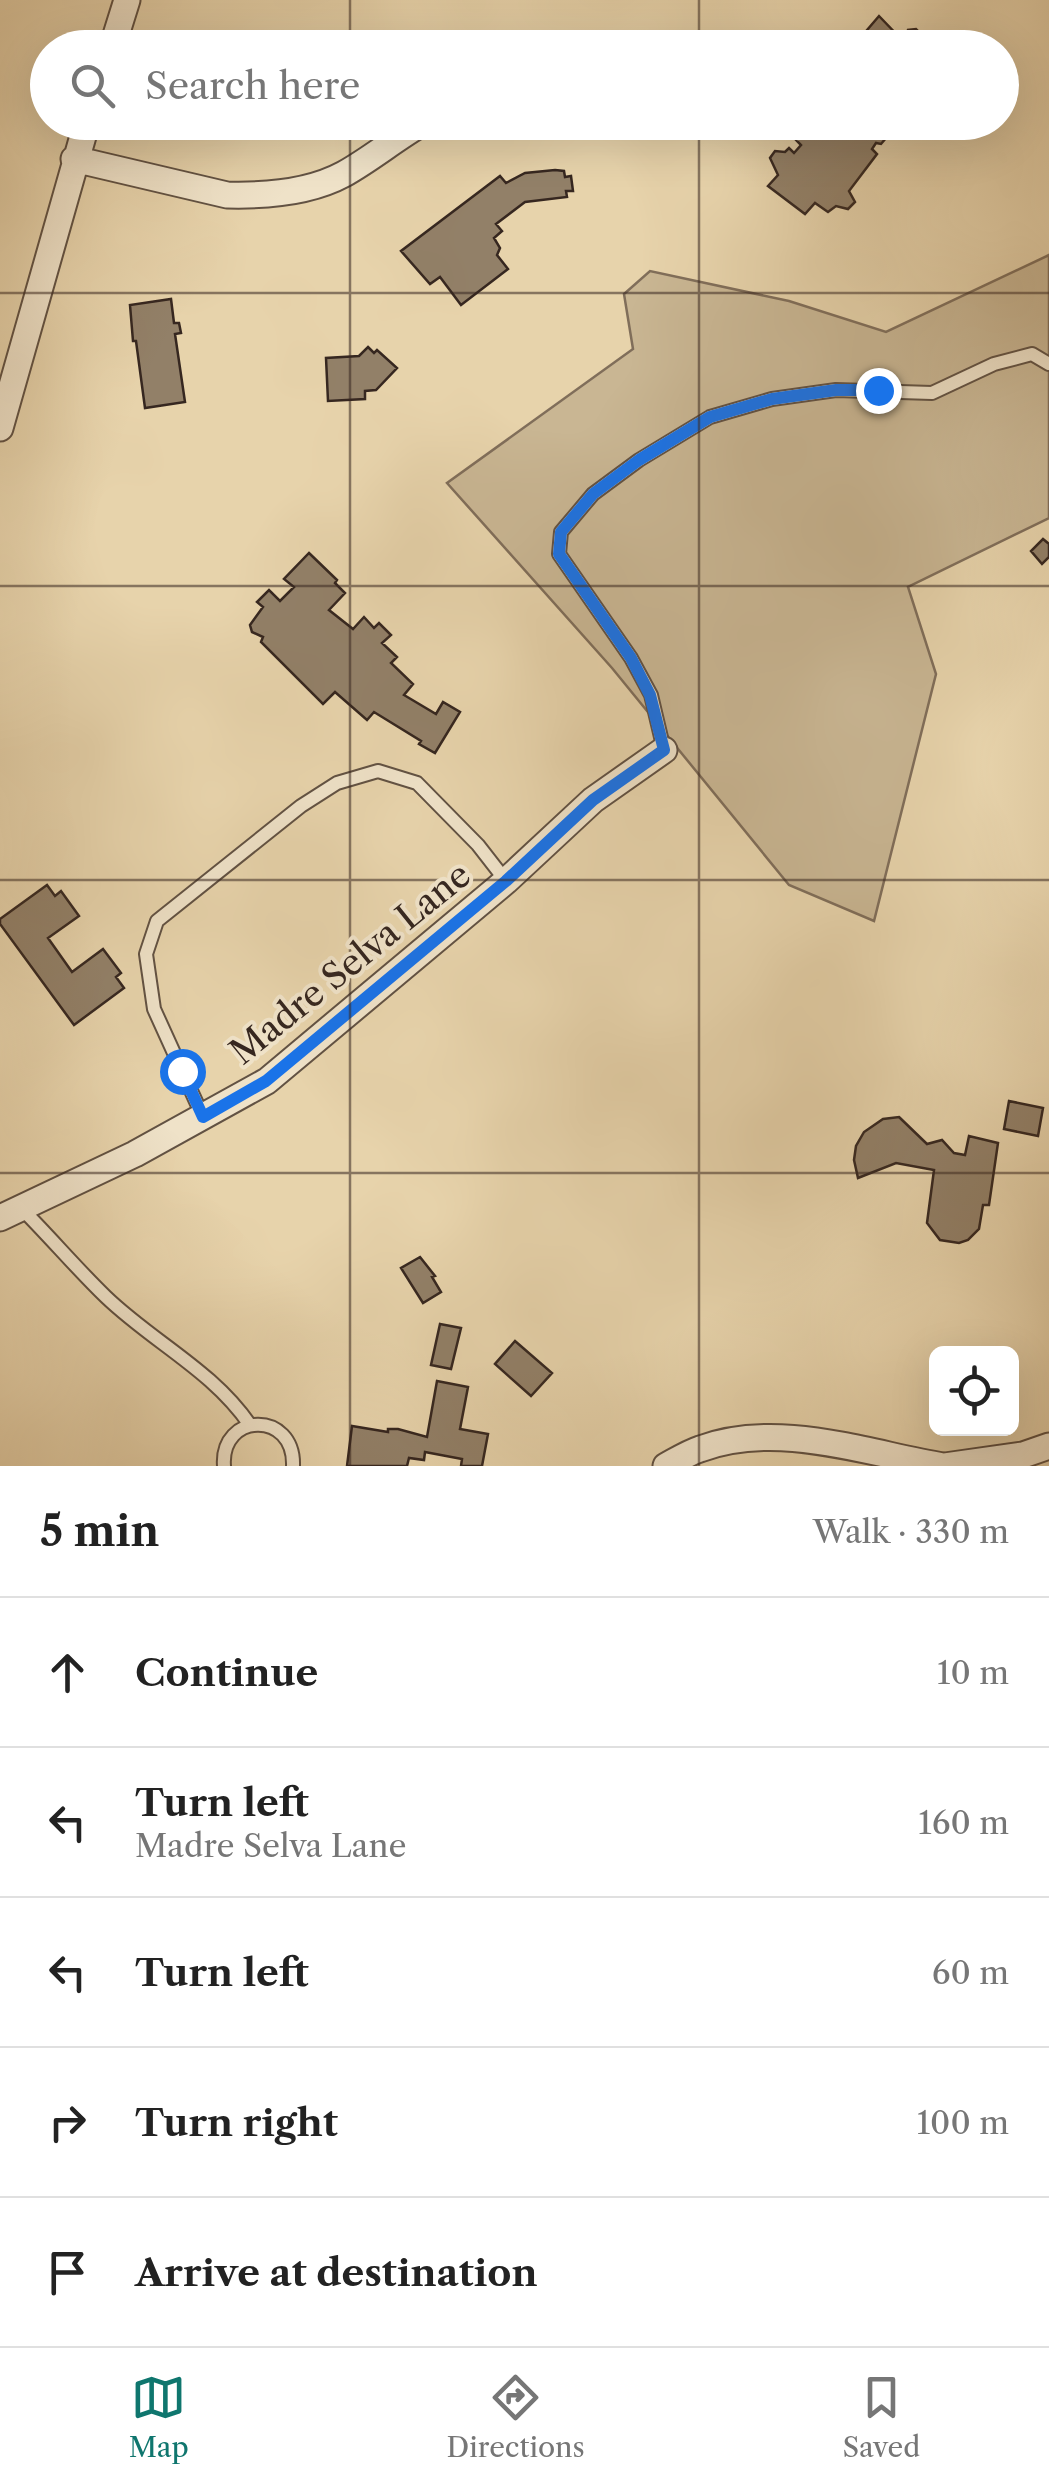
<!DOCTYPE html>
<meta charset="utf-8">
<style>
body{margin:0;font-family:"Libre Caslon Text",serif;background:#f2f2f2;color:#222}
.controls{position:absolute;right:30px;bottom:30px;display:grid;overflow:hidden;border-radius:15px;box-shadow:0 10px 40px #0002}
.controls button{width:90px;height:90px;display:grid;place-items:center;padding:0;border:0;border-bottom:2px solid #e0e0e0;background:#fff;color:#222;font:50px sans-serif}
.stop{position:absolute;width:30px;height:30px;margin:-22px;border:8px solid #1a73e8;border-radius:50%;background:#fff}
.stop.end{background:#1a73e8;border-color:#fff;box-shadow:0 2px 10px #0008}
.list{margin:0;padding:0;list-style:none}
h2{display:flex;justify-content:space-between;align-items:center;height:130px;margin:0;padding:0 40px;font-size:42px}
h2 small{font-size:32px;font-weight:400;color:#767676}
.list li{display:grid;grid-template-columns:65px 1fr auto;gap:30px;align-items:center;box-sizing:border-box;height:150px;padding:0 40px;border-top:2px solid #e0e0e0}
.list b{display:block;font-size:38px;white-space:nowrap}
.list p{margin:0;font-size:32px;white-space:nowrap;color:#767676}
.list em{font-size:32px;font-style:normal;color:#767676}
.icon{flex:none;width:55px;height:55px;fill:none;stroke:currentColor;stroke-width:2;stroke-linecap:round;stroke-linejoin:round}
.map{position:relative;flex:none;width:1049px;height:1466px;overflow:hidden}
.search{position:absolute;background:#fff;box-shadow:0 10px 40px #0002;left:30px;right:30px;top:30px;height:110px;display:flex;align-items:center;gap:25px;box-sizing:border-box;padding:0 35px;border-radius:55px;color:#767676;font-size:38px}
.sheet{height:880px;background:#fff}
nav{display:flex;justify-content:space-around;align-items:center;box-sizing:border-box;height:140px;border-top:2px solid #e0e0e0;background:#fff;font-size:28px;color:#767676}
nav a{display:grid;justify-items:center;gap:5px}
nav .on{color:#0f766e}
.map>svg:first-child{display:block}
.green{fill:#c9b693;stroke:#806e5a;stroke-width:2.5}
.building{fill:#928068;stroke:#362720;stroke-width:2.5}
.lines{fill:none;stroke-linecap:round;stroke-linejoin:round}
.lane-casing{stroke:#625243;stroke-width:16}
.street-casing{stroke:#625243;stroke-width:29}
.lane{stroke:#efe2c8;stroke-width:12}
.street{stroke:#efe2c8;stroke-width:25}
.route{stroke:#1a73e8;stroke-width:12}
.grid{fill:none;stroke:#362720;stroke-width:2.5;stroke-opacity:0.55}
.labels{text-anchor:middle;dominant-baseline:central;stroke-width:8;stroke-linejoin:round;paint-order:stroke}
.street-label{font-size:35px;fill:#362720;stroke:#efe2c8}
</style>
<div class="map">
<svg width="1049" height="1466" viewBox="0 0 1049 1466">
<rect width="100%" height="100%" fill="#e7d3ab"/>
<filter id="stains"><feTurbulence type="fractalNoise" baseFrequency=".002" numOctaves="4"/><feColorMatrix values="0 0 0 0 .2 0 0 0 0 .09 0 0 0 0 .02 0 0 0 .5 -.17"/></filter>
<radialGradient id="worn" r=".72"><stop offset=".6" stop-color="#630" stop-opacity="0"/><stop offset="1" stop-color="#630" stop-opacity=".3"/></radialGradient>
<!-- green -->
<path class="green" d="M1049,255V518L908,587L936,674L874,921L789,885L612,668L447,483L633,349L624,294L650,271L789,301L886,332Z"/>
<!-- building -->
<path class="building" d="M879,16L905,43L908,30L916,29L921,34V42L927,48H861L856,43Z
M880,122L878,126L886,129V138L881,144L876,143L872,149L877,154L849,191L855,202L848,209L836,206L828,212L815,203L805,214L768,186L778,175L770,158L775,151L785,152L789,148L794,153L801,145L796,140L811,129L808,126L810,122Z
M555,170L564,171L565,177L571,176L573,191H566L567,197L525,202L496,224L502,231L494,238L500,248L497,255L508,269L461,305L440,277L430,284L401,251L500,176L506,183L525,173Z
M171,299L174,323H179L181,333L175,334L185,402L145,408L136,341H133L130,305Z
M368,347L374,353L377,350L397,368L376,390L365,391V399L328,401L326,358L359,356Z
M1043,539L1049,544V557L1042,564L1031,551Z
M309,553L337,580L335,583L345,593L329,610L353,629L364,617L374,628L379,623L391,635L382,643L397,657L391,663L413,684L404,695L436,714L443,702L460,712L435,753L419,744L421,741L374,712L367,720L335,692L323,704L261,642L263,637L252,632L250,625L263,607L257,602L269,590L280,601L294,587L284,579Z
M47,885L55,896L61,891L79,916L48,938L72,972L103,949L121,973L116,977L124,988L74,1025L0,924V919Z
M1009,1101L1043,1108L1038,1136L1004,1129Z
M899,1117L927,1144L942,1140L954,1153L965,1155L969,1136L998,1143L989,1205H983L979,1229L968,1240L959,1243L940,1240L927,1223L934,1170L896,1163L858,1178L854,1160L856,1146L864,1132L883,1119Z
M420,1257L435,1276L432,1277L441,1292L423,1303L401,1268Z
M440,1324L461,1328L451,1369L431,1365Z
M515,1341L552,1373L531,1396L495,1364Z
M437,1381L468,1387L460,1429L488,1434L482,1466H461L462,1459L425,1452L424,1460L409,1458L407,1466H347L352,1426L388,1432V1429H398L427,1437Z"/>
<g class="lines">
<defs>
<path id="lane" d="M664,750L651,695L631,658L559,554L561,532L593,494L639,460L710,417L772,399L836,390L932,393L994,364L1032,354L1049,364
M203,1117L154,1009L146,954L157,921L301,806L337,783L378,771L417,783L478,845L506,881
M21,1208C50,1237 77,1269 106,1297C154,1343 212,1370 250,1425
M224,1466C220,1412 295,1410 293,1466"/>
<path id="street" d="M112,48L127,0
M74,159L227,195C265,196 309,193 344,174C371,159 396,138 424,122
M0,428L87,122
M0,1218L135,1154L267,1081L506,881L593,800L664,750
M666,1466C677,1460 688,1453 700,1449C777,1420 866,1453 943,1466
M945,1466L1023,1455L1049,1446"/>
</defs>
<!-- lane casing -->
<use href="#lane" class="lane-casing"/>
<!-- street casing -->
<use href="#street" class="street-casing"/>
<!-- lane -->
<use href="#lane" class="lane"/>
<!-- street -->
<use href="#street" class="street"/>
</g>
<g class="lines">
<!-- route -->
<path class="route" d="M182,1071L203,1117L266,1081L506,881L593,800L664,750L650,695L631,658L559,554L561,532L593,494L639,460L710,417L772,399L836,390H878"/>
</g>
<!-- grid -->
<path class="grid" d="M350,0V48M699,0V48M350,122V1466M699,122V1466M0,293H1049M0,586H1049M0,880H1049M0,1173H1049"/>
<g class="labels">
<!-- street labels -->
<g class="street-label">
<text transform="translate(350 963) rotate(-39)">Madre Selva Lane</text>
</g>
</g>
<rect width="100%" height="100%" filter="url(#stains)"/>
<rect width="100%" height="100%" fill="url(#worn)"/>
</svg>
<div class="controls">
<button><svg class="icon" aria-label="locate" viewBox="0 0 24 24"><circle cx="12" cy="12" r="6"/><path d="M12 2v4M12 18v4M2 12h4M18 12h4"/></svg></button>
</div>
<div class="stop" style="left:182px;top:1071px"></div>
<div class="stop end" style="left:878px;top:390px"></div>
<div class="search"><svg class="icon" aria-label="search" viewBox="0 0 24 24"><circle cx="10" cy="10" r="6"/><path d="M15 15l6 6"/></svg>Search here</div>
</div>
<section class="sheet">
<h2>5 min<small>Walk · 330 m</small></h2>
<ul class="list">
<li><svg class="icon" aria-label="ahead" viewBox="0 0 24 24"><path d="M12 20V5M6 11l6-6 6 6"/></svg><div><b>Continue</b></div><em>10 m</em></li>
<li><svg class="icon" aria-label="left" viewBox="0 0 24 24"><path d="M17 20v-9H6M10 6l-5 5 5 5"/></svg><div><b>Turn left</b><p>Madre Selva Lane</p></div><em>160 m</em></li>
<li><svg class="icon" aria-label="left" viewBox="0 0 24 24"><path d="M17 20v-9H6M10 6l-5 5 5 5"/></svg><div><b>Turn left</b></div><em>60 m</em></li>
<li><svg class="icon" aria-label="right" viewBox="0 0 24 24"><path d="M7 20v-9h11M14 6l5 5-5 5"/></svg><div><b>Turn right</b></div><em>100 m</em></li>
<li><svg class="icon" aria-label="arrive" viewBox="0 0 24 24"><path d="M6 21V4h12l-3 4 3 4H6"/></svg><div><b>Arrive at destination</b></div></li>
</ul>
</section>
<nav>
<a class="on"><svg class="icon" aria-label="map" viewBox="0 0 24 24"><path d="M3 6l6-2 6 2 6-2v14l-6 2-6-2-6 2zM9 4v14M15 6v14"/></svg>Map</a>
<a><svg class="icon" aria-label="directions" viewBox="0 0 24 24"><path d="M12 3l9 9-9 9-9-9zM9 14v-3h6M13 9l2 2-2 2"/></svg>Directions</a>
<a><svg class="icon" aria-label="saved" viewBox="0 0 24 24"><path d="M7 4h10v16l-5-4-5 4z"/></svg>Saved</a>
</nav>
